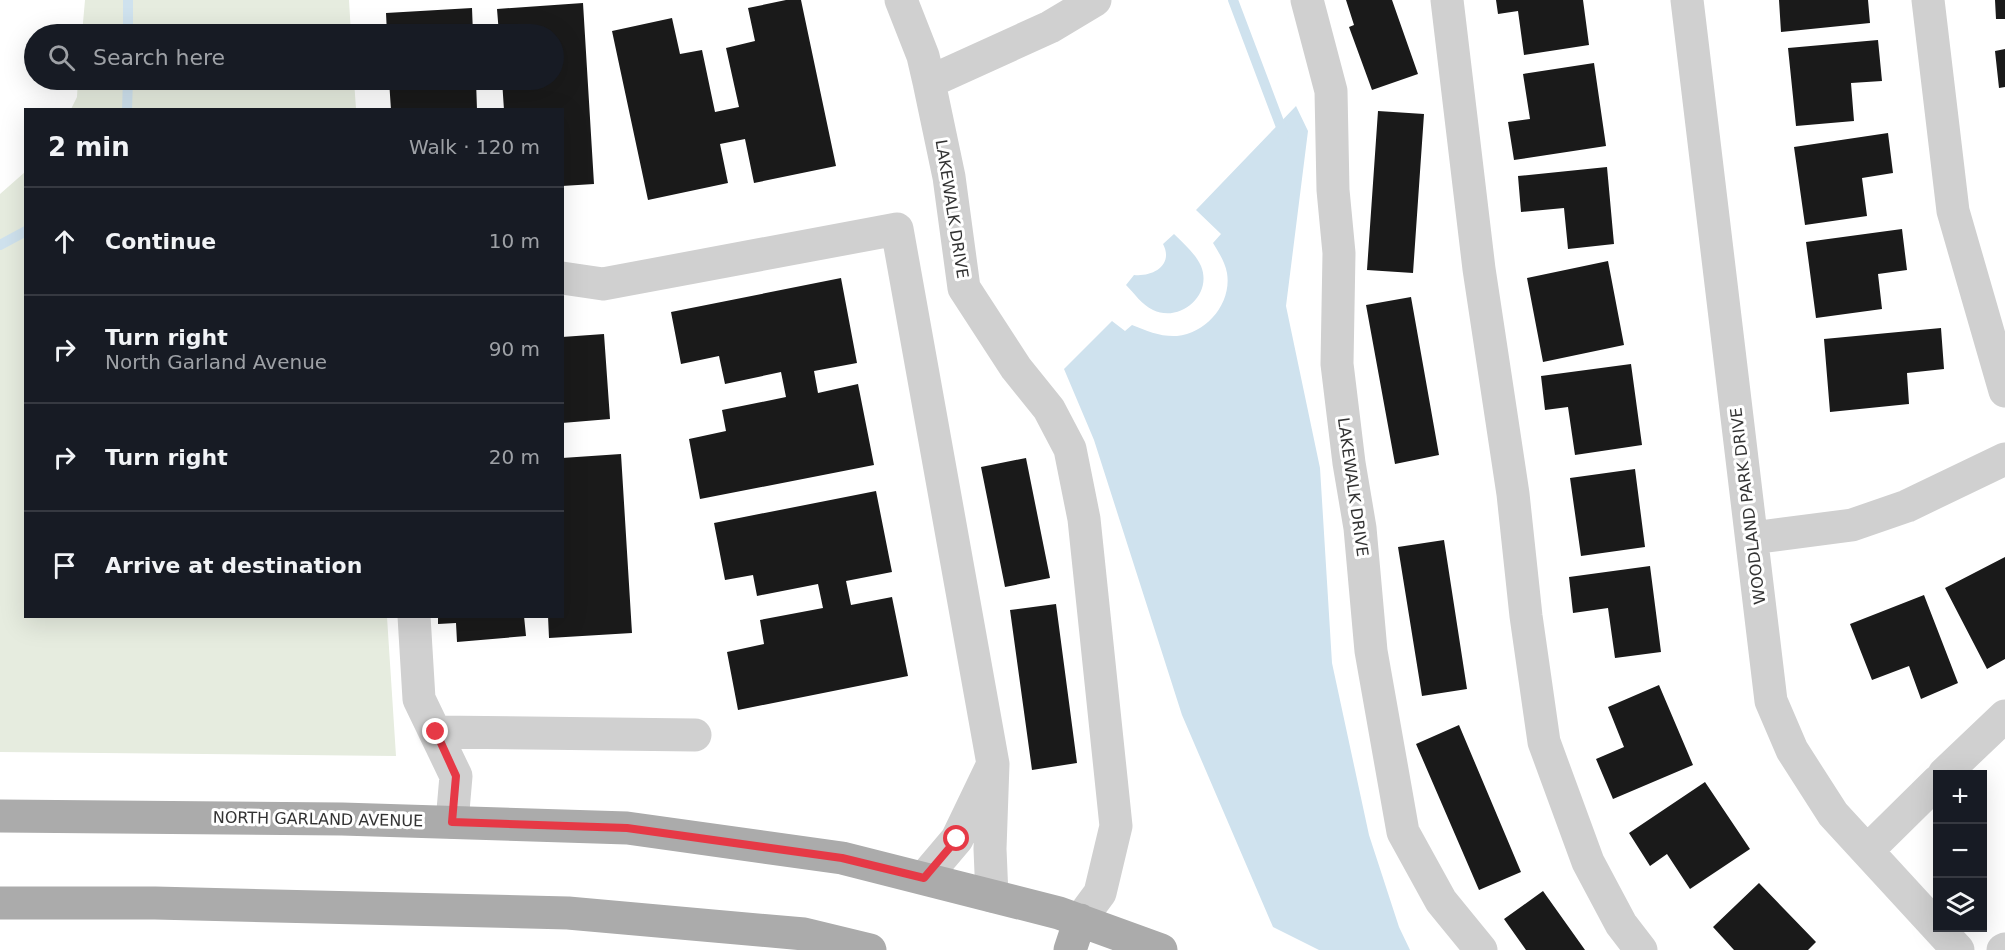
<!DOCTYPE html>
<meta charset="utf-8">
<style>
body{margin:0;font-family:"DejaVu Sans",sans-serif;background:#242831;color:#f1f3f6}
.controls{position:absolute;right:18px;bottom:18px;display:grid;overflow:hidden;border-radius:0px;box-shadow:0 6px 24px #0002}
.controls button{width:54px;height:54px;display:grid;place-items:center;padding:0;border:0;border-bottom:2px solid #363941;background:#171b24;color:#f1f3f6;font:30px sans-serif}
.stop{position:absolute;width:18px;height:18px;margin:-14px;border:4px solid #e63946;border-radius:50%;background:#fff}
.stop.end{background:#e63946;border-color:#fff;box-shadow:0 2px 6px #0008}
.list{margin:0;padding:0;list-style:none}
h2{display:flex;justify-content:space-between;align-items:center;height:78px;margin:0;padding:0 24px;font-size:26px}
h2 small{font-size:20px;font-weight:400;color:#9ea1a6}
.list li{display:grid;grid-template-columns:39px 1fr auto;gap:18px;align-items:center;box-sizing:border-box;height:108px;padding:0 24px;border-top:2px solid #363941}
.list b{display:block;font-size:22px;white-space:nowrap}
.list p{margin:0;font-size:20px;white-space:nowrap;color:#9ea1a6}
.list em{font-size:20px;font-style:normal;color:#9ea1a6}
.icon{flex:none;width:33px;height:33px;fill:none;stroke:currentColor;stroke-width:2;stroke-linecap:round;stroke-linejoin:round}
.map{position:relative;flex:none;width:2005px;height:950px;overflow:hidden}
.search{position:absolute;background:#171b24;box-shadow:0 6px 24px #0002;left:24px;top:24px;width:540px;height:66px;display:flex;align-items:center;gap:15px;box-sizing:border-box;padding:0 21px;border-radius:33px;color:#9ea1a6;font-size:22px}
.panel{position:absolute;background:#171b24;box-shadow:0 6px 24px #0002;left:24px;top:108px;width:540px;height:510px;border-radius:0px}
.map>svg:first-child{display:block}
.green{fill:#e6ecdf}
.water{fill:#cfe2ee}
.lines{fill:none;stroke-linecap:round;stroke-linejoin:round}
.stream{stroke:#cfe2ee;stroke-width:10}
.building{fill:#1a1a1a}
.minor{stroke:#d0d0d0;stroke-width:33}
.major{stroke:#ababab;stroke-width:33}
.route{stroke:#e63946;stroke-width:8}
.labels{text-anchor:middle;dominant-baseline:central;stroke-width:6;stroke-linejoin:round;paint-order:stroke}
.street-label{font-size:16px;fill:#333;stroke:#fff}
</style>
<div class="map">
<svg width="2005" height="950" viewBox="0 0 2005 950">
<rect width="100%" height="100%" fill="#fff"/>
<!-- green -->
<path class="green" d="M85,0H349L351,34H82Z
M78,80H354L356,109H71L77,97Z
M25,172L26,616L387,617L396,756L0,752V194Z"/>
<!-- water -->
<path class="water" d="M1296,106L1308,131L1286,306L1320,468L1332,663L1369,835L1399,927L1410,950H1319L1273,927L1182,715L1094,440L1064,369L1112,321L1125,331L1132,325C1147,331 1161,337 1177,336C1207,333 1232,303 1227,273C1225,262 1219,253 1213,243L1221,234L1196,210Z
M1174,234C1184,244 1195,253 1201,266C1213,295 1180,323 1153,310C1142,305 1134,293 1126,285L1134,275C1153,277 1174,265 1163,244Z"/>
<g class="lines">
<!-- stream -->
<path class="stream" d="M1233,0L1284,135
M128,34V0
M127,110L128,80
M0,245L26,231"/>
</g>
<!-- building -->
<path class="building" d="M786,0H801L836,166L754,183L745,139L720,144L728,183L648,200L612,31L672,18L680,54L702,50L715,112L739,107L726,48L755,41L748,8Z
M1346,0H1392L1418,74L1372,90L1349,27L1354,25Z
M1496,0H1583L1589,45L1524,55L1518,11L1498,14Z
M1779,0H1868L1870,23L1781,32Z
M1995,0H2005V19H1996Z
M583,3L594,184L562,186V110H504L502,80H554V34H499L497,9Z
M472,8L473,34H387L386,13Z
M1878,40L1882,81L1851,83L1854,121L1796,126L1788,48Z
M2005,49V87L1999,88L1995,51Z
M1594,63L1606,146L1514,160L1508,122L1530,119L1523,74Z
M389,80H476L477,110H391Z
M1378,111L1424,114L1413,273L1367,270Z
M1888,133L1893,173L1862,178L1867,216L1805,225L1794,147Z
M1607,167L1614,244L1568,249L1564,208L1521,212L1518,176Z
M1902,229L1907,270L1878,274L1882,309L1816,318L1806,242Z
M1608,261L1624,345L1543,362L1527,278Z
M841,278L857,363L814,371L818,393L858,384L874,465L700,499L689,439L726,431L722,410L786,397L781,372L725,384L719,356L681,364L671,312Z
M1411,297L1439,455L1395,464L1366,305Z
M1941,328L1944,369L1907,373L1909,404L1830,412L1824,339Z
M604,334L610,419L562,423V337Z
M1631,364L1642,445L1575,455L1568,407L1545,410L1541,376Z
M621,454L632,633L549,638L548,616H562V458Z
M1026,458L1050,578L1005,587L981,467Z
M1635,469L1645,547L1581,556L1570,478Z
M876,491L892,572L846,581L851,605L892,597L908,676L738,710L727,652L764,644L760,620L823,608L818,584L757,596L753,575L725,580L714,523Z
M1444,540L1467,689L1422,696L1398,547Z
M2005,557V659L1987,669L1945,588Z
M1650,566L1661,652L1615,658L1608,608L1573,613L1569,577Z
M1924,595L1958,683L1921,699L1909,666L1872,680L1850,624Z
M1056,604L1077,763L1032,770L1010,610Z
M438,616H524L526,636L457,642L456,623L438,624Z
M1659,685L1693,765L1613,799L1596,759L1624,747L1608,707Z
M1459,725L1521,872L1479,890L1416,744Z
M1705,782L1750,849L1690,889L1667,854L1650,866L1629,833Z
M1759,883L1816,942L1808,950H1734L1713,927Z
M1543,891L1585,950H1526L1504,919Z"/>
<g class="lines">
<!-- minor -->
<path class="minor" d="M901,0L923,56L929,82L949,177L964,288L1016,368L1049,409L1070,449L1084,519L1116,826L1100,893L1080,920
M1307,0L1331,91L1333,190L1339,253L1337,364L1349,463L1360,528L1371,651L1403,832L1441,901L1481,950
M1447,0L1479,269L1513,494L1526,616L1544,742L1588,862L1621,924L1641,950
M1687,0L1771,701L1792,750L1833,814L1958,950
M1928,0L1953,211L2005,391
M929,82L1050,27L1095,0
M562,278L603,284L897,229L993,764
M1752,538L1852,525L1907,506L2005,459
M414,616L419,699L456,776L452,822
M436,732L695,735
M1944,774L2005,716
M1867,851L1938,781
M924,878L957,839L993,764L990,849L992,896
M2003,950L2005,949"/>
<!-- major -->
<path class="major" d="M0,816L342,819L627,828L842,858L1059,913L1161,950
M0,903H155L568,913L804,934L870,950
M1070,950L1080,920"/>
</g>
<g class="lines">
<!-- route -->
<path class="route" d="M436,732L456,776L452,822L627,828L842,858L924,878L957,839"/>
</g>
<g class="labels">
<!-- street labels -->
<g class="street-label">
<text transform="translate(952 209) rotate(81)">LAKEWALK DRIVE</text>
<text transform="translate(1353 487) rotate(82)">LAKEWALK DRIVE</text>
<text transform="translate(1748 506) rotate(-97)">WOODLAND PARK DRIVE</text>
<text transform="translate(318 819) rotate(1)">NORTH GARLAND AVENUE</text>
</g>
</g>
</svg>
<div class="controls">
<button>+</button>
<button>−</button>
<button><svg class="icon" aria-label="layers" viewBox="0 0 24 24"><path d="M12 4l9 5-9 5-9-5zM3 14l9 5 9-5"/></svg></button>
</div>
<div class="stop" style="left:957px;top:839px"></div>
<div class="stop end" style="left:436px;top:732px"></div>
<div class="search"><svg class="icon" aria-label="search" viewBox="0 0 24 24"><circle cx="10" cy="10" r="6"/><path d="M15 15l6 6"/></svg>Search here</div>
<section class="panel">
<h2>2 min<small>Walk · 120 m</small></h2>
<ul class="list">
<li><svg class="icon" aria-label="ahead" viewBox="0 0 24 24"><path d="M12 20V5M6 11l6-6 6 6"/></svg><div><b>Continue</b></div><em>10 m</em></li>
<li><svg class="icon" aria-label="right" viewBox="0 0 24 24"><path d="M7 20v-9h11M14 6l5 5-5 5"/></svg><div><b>Turn right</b><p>North Garland Avenue</p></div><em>90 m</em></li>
<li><svg class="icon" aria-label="right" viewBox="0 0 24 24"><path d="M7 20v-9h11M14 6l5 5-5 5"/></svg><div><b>Turn right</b></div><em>20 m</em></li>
<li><svg class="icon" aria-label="arrive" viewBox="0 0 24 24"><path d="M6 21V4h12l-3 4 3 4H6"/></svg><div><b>Arrive at destination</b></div></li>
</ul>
</section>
</div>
